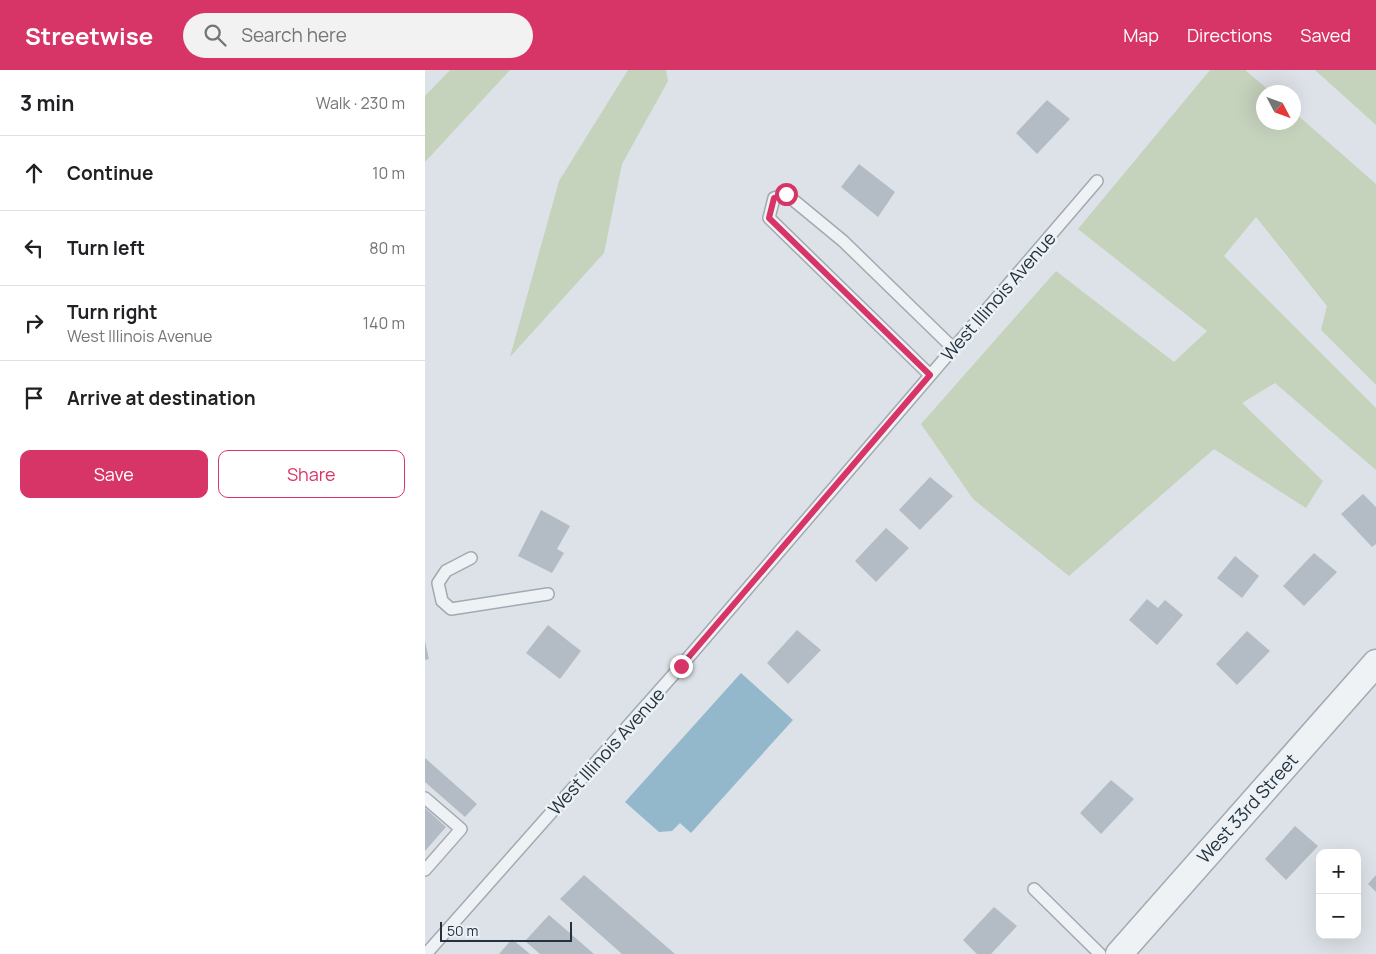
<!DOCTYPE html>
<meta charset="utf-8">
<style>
body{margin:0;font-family:Manrope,sans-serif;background:#f2f2f2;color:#202124}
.controls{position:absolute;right:15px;bottom:15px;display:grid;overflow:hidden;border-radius:10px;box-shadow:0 5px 20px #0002}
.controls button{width:45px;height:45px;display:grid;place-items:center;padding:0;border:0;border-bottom:1px solid #e0e0e0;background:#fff;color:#202124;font:25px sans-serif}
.compass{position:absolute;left:831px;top:15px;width:45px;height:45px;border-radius:50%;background:#fff;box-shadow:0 5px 20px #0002;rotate:131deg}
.scale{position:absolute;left:15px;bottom:12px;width:132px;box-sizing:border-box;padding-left:5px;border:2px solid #25323e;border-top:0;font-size:14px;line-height:18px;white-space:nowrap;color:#25323e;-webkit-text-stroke:4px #ebf1f5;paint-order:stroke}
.stop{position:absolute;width:15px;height:15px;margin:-11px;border:4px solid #d73567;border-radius:50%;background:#fff}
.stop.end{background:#d73567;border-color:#fff;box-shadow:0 1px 5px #0008}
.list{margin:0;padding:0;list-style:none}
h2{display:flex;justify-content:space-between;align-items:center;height:65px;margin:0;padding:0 20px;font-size:21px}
h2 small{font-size:16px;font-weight:400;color:#757577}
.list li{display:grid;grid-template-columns:32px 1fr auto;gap:15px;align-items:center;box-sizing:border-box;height:75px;padding:0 20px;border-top:1px solid #e0e0e0}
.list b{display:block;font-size:19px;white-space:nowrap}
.list p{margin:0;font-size:16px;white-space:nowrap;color:#757577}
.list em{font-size:16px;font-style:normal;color:#757577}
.actions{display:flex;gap:10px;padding:15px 20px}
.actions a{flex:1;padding:11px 0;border:1px solid #d73567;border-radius:10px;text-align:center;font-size:18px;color:#d73567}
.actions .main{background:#d73567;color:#fff}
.icon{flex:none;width:28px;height:28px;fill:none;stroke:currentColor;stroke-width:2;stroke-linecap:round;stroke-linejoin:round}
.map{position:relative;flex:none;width:951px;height:884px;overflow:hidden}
header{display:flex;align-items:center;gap:30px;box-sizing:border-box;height:70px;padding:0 25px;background:#d73567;color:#fff}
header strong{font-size:24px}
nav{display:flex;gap:28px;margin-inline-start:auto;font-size:18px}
.search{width:350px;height:45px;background:#f2f2f2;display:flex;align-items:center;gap:12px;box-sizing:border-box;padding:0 18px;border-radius:28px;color:#757577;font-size:19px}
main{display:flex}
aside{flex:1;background:#fff}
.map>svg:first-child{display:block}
.green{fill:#c5d2bc}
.water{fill:#93b7cb}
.building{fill:#b3bcc4}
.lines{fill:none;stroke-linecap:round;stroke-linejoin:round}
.service-casing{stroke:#a1aab1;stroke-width:14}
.tertiary-casing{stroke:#a1aab1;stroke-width:29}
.service{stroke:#eff2f5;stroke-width:11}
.tertiary{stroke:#eff2f5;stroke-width:26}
.route{stroke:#d73567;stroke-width:6}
.labels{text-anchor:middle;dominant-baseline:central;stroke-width:5;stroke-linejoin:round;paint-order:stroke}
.street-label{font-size:18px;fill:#25323e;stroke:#ebf1f5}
</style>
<header>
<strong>Streetwise</strong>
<div class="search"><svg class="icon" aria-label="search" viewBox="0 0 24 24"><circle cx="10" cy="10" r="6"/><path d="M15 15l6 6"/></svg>Search here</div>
<nav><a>Map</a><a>Directions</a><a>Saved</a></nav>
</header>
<main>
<aside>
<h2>3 min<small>Walk · 230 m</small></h2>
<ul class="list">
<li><svg class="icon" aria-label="ahead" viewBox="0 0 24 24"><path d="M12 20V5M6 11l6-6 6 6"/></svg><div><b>Continue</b></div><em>10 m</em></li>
<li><svg class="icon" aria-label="left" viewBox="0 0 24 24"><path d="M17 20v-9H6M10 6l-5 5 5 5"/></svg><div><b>Turn left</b></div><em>80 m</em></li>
<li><svg class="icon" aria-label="right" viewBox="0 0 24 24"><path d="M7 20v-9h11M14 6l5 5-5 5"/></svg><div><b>Turn right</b><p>West Illinois Avenue</p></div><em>140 m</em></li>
<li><svg class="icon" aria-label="arrive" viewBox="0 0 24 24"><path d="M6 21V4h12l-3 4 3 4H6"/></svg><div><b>Arrive at destination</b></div></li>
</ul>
<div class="actions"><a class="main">Save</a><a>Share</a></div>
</aside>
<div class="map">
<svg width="951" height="884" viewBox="0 0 951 884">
<rect width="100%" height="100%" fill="#dce2e7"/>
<!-- green -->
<path class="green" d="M25,0H85L0,92V26Z
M203,0H241L243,11L197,94L179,183L85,287L134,111Z
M785,0H820L846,22H838V52H868L869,42L951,114V315L896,260L902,236L831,147L799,186L951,338V400L850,313L817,333L898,411L881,438L789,379L644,506L548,429L496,354L631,201L749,292L782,261L653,159Z
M890,0H951V55Z"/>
<!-- water -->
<path class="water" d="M316,603L368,650L266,763L255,753L247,761L234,762L200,732Z"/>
<!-- building -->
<path class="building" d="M622,30L645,49L612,84L591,63Z
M434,94L470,122L453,147L416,117Z
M505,407L528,426L495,460L474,440Z
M938,424L951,437V474L947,477L916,444Z
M116,440L145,456L132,479L139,483L127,503L93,486Z
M461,458L484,478L451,512L430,491Z
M889,483L912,502L879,536L858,516Z
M810,486L834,506L817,528L792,508Z
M722,529L733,538L740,530L758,545L732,575L704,550Z
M123,555L156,581L135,609L101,583Z
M372,560L396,580L363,614L342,593Z
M822,561L845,581L812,615L791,594Z
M0,571L4,589L0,590Z
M0,688L52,734L40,747L0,712Z
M686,710L709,729L676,764L655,743Z
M0,738L21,757L0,781Z
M870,756L893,776L861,810L840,789Z
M159,805L250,884H197L135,829Z
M951,805V822L943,814Z
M569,837L592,856L566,884H552L538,870Z
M124,845L169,884H115L100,871Z
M87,869L105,884H74Z"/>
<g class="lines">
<defs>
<path id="service" d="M505,305L344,148L349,128L361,124L418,171L528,278
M46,488L21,501L13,513L17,531L26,539L123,524
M0,728L36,759L0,800
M609,819L675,884
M1,884L256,596L672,111"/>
<path id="tertiary" d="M694,884L951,593"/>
</defs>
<!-- service casing -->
<use href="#service" class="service-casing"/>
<!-- tertiary casing -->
<use href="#tertiary" class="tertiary-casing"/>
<!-- service -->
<use href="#service" class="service"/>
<!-- tertiary -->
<use href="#tertiary" class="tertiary"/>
</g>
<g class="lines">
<!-- route -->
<path class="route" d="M256,596L505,305L344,148L349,128L361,124"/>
</g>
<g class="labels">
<!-- street labels -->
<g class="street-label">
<text transform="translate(573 226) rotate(-49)">West Illinois Avenue</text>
<text transform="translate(181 681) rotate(-48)">West Illinois Avenue</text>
<text transform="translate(822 738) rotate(-48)">West 33rd Street</text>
</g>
</g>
</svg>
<div class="controls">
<button>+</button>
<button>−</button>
</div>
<svg class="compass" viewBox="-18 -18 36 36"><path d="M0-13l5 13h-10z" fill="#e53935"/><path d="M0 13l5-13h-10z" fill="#757577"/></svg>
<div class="scale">50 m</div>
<div class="stop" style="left:361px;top:124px"></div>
<div class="stop end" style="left:256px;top:596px"></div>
</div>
</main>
